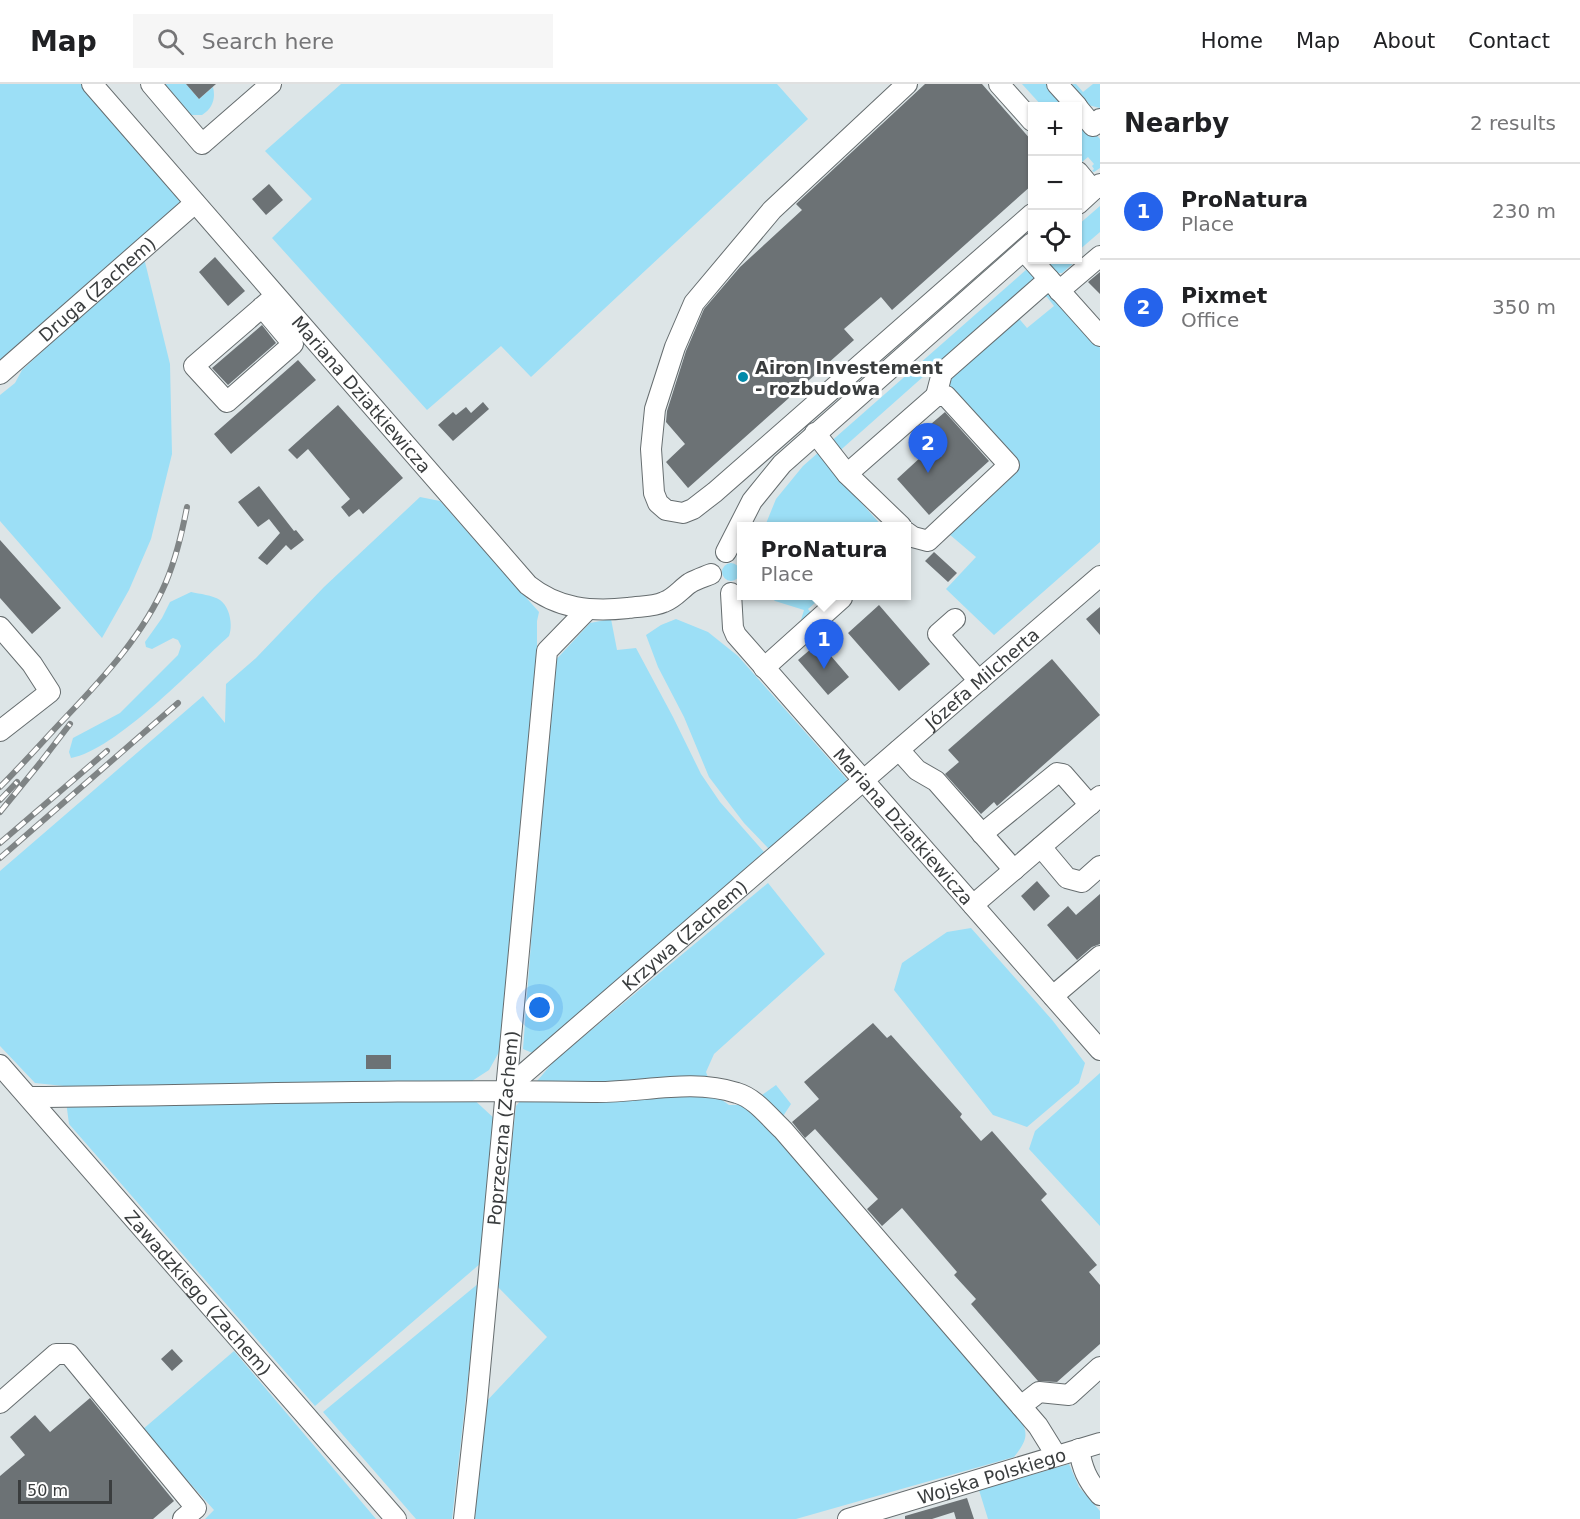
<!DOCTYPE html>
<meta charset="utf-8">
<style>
body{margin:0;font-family:"DejaVu Sans",sans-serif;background:#f6f6f6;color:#202124}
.controls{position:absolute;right:18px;top:18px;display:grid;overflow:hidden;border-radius:0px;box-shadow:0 2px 4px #0004}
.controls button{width:54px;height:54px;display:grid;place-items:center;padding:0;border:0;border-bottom:2px solid #e0e0e0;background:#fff;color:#202124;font:30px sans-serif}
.scale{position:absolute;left:18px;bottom:15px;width:94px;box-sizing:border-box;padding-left:6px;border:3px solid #3a3d3e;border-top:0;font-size:16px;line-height:21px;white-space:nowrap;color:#3a3d3e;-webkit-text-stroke:4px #fff;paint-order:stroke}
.you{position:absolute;left:540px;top:924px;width:21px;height:21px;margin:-15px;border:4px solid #fff;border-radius:50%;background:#1a73e8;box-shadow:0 0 0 9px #1a73e833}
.badge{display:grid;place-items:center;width:39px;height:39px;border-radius:50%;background:#2563eb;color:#fff;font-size:20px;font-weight:700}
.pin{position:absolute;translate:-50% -50px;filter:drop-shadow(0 2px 3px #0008)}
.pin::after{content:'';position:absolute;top:32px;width:21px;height:18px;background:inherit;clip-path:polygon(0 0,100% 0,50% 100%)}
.popup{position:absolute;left:737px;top:438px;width:174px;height:78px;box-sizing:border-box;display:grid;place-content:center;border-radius:0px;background:#fff;filter:drop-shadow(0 2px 4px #0005);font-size:20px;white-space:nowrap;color:#757577}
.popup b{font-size:22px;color:#202124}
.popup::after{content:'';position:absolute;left:50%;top:100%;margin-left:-12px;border:12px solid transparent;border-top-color:#fff}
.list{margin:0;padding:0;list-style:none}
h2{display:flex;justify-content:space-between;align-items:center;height:78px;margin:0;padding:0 24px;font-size:26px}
h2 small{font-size:20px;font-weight:400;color:#757577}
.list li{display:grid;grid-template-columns:39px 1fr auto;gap:18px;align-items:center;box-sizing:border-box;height:96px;padding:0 24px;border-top:2px solid #e0e0e0}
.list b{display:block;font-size:22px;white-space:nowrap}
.list p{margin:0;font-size:20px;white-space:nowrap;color:#757577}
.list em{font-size:20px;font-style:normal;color:#757577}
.icon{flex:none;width:33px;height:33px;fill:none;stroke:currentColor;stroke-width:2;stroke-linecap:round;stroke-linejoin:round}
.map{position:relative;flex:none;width:1100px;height:1435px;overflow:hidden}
header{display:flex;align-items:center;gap:36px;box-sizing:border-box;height:84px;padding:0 30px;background:#fff;border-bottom:2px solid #e0e0e0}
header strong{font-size:28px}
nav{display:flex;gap:33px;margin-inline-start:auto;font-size:21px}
.search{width:420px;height:54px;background:#f6f6f6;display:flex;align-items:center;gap:15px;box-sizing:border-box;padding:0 21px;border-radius:0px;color:#757577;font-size:22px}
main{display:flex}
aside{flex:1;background:#fff}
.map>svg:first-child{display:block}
.green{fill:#9cdff6}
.building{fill:#6c7275}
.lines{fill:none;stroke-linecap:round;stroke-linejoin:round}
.minor-casing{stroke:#666d6f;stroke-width:22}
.minor{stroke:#fff;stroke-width:20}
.rail-casing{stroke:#7f8485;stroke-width:6}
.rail{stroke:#fff;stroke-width:4;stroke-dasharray:11;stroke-linecap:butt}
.poi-dot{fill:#0189a9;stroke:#fff;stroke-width:2}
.labels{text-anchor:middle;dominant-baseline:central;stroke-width:6;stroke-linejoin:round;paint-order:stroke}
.street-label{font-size:18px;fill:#3a3d3e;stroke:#fff}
.poi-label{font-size:18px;font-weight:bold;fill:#3a3d3e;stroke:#fff;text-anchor:start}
</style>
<header>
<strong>Map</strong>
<div class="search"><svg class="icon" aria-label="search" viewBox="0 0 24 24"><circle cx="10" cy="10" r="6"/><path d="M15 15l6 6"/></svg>Search here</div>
<nav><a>Home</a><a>Map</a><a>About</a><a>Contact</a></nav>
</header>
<main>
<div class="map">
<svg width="1100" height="1435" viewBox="0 0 1100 1435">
<rect width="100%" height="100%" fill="#dde5e7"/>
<!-- green -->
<path class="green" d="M0,0H83L187,119L0,281Z
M156,0H186L199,15L213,3C216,15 212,25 202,31H186Z
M341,0H777L808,35L531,293L501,262L427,326L272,154L312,115L265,67Z
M1022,0H1051L1071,22H1042Z
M1073,0H1076L1083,8L1093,0H1100V24L1088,21L1069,3Z
M1078,30L1100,55V84L1094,88L1092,87L1094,85L1092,82L1094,80L1088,73L1082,78L1078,73Z
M1100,122V148L1078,167L1082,172L1062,189H1054L1043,176H1078V141Z
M144,174L170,280L172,370L151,455L129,506L102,554L0,437V311L15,299L22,286Z
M1027,185L1035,190L1100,264V458L994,551L946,505L976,473L949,450L1019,379L946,302L945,295L1016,231L1027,244L1054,222L1047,213L1028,212L1022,205L826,379L882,442H765L776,415L803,382Z
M420,413L440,417L539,528L537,537V577L499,968L489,986L472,997L470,1012L496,1036L481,1179L315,1322L69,1040L64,1002L35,999L0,962V787L203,612L225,639L226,600L256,574L324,503Z
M722 488a9 9 0 1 1 18 0a9 9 0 1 1-18 0Z
M191,508C200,510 212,511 220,516C230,523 233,541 229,552C193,584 116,666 71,674L69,668L73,654L120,629L178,571L181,562L178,556L173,554L152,565L146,563L145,558L162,534L170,518Z
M770,512L778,514L779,512H823L808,525L814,532L804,536H801L804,526L775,517Z
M611,535L617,566L636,564L673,633L701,690L720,718L764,768L535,970L523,965L552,580L590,539Z
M676,535L708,548L738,572L851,700L770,766L744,739L709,693L684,633L658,583L646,551L661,541Z
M768,799L825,870L714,970L706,988L714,1010L729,1021H748L776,1001L791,1020L776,1043L1018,1330C1029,1350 1028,1355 1014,1373L796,1435H475L483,1321L547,1253L496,1201L516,1022L554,977Z
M971,844L1053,937L1085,979L1079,999L1027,1043L993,1031L894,906L902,879L947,848Z
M1100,989V1142L1029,1065L1035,1047Z
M479,1199L452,1435H416L323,1328Z
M234,1267L376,1435H205L214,1426L142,1346Z
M1069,1380L1079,1403L1100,1427V1435H988L979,1406Z"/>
<!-- building -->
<path class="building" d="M186,0H216L199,15Z
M925,0H982L1032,57V101L892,226L881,213L844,245L854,256L688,404L666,378L685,360L666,338L667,327L686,267L704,225L740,183L802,126L796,120Z
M269,100L283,116L266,131L252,115Z
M215,173L245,207L228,222L199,188Z
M1100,188V210L1088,198Z
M262,241L276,259L228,301L212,284Z
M298,276L316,296L231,370L214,350Z
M483,318L489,325L453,357L438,341L453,328L456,331L466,323L471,329Z
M338,321L403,394L363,430L359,425L349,433L341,423L350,415L308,365L297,375L288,366Z
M945,328L989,377L929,431L897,395L922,372L910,358Z
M259,402L294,447L296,446L304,456L291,466L286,461L267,481L258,474L280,449L269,435L258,443L238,418Z
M0,456L61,524L32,550L0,514Z
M934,468L957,489L948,498L925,477Z
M879,521L930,580L899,607L848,549Z
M1100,523V551L1086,535Z
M819,558L849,593L828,611L798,576Z
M1052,575L1100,631L997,722L994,718L981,730L945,690L959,678L948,666Z
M1037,797L1050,812L1034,827L1021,812Z
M1100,810V860L1092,863L1077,876L1047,841L1068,822L1076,831Z
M873,939L887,954L891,951L962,1030L960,1033L981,1057L992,1047L1047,1110L1041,1116L1097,1181L1089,1188L1100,1201V1260L1057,1298L1038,1297L971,1220L976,1215L954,1191L957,1188L902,1124L882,1142L867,1125L878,1115L815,1045L805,1054L792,1038L819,1015L804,998Z
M366,971H391V985H366Z
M172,1265L183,1277L172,1287L161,1275Z
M90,1314L174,1417L153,1435H0V1392L25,1371L10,1353L35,1331L50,1348Z
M967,1414L974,1435H956L954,1428L932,1435H905V1432Z"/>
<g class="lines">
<defs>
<g id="minor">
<path id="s1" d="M92,0L528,501C558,525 591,528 628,524C640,522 653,523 664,518C675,514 681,505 690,499C697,495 704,493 711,490"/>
<path d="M151,0L202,60L271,0"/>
<path d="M907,0L772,126L694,219L675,263L655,325L651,365L654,409L658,419L666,426L683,429L693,425L715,408L1032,130"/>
<path d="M999,0L1032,37"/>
<path d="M1057,0L1077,22"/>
<path d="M1078,24L1093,42L1100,35"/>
<path d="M1078,88L1093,106"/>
<path d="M1078,120L1100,100"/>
<path d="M1024,167L1100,252"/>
<path d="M1059,207L1100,172"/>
<path d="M262,223L293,260L227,318L194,282L275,212"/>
<path id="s2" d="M0,290L195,119"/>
<path d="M936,312L942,289L1049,195"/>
<path d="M815,349L847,390L901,442"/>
<path d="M847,390L936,312H946L1009,381L928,457L913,453L906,448"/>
<path d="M726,468L752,417L782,380L1032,159"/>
<path id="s3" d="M731,509L733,544L736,551L1100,966"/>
<path d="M955,535L938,550L979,597"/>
<path d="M0,543L32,580L50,608L0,647"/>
<path d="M764,584L842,514"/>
<path d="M899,666L917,686L936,697L1014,786"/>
<path d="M982,750L1057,689L1063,690L1090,721"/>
<path d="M1041,763L1067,794L1082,798L1100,782"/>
<path d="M973,821L1100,712"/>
<path d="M1053,912L1100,872"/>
<path id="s4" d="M0,981L396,1435"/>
<path id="s5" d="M505,1006L1100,492"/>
<path d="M30,1013C217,1011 405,1005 593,1008C641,1009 691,994 737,1009C755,1014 769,1033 783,1046L1038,1342L1056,1371"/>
<path d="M0,1319L56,1270H69L196,1424L183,1435"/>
<path d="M1021,1322L1039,1308L1069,1311L1100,1283"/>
<path d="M1079,1365C1082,1384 1087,1396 1100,1411"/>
<path id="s6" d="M464,1435L477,1317L547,567L587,526"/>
<path id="s7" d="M848,1435L1100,1359"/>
</g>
</defs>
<!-- minor casing -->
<use href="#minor" class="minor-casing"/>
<!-- minor -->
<use href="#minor" class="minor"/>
<defs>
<path id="rail" d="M0,703C23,680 44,656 66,633C104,593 144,550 166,498C176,474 182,449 187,423
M0,716L17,698
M0,728L40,679L70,640
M0,759L107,667
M0,774L178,619"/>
</defs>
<!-- rail casing -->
<use href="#rail" class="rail-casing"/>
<!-- rail -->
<use href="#rail" class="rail"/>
</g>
<!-- markers -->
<circle class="poi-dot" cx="743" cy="293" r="6"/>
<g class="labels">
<!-- street labels -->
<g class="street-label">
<text stroke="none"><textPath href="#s2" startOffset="129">Druga (Zachem)</textPath></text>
<text stroke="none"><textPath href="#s1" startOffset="411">Mariana Dziatkiewicza</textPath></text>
<text stroke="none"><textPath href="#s5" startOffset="630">Józefa Milcherta</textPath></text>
<text stroke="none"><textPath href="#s3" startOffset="297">Mariana Dziatkiewicza</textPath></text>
<text stroke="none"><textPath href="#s5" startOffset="237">Krzywa (Zachem)</textPath></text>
<text stroke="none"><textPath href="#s6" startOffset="393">Poprzeczna (Zachem)</textPath></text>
<text stroke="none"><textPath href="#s4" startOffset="302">Zawadzkiego (Zachem)</textPath></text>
<text stroke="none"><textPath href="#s7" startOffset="150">Wojska Polskiego</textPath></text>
</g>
<!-- poi labels -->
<g class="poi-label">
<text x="755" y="283">Airon Investement<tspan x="755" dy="21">- rozbudowa</tspan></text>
</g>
</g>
</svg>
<div class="controls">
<button>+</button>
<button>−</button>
<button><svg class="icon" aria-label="locate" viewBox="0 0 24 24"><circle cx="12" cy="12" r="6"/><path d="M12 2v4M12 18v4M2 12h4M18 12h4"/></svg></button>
</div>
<div class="scale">50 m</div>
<div class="you"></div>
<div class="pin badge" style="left:824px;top:585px">1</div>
<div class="popup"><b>ProNatura</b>Place</div>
<div class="pin badge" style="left:928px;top:389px">2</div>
</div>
<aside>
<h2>Nearby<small>2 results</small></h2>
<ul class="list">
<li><span class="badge">1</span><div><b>ProNatura</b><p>Place</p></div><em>230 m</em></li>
<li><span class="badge">2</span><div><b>Pixmet</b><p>Office</p></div><em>350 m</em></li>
</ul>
</aside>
</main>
